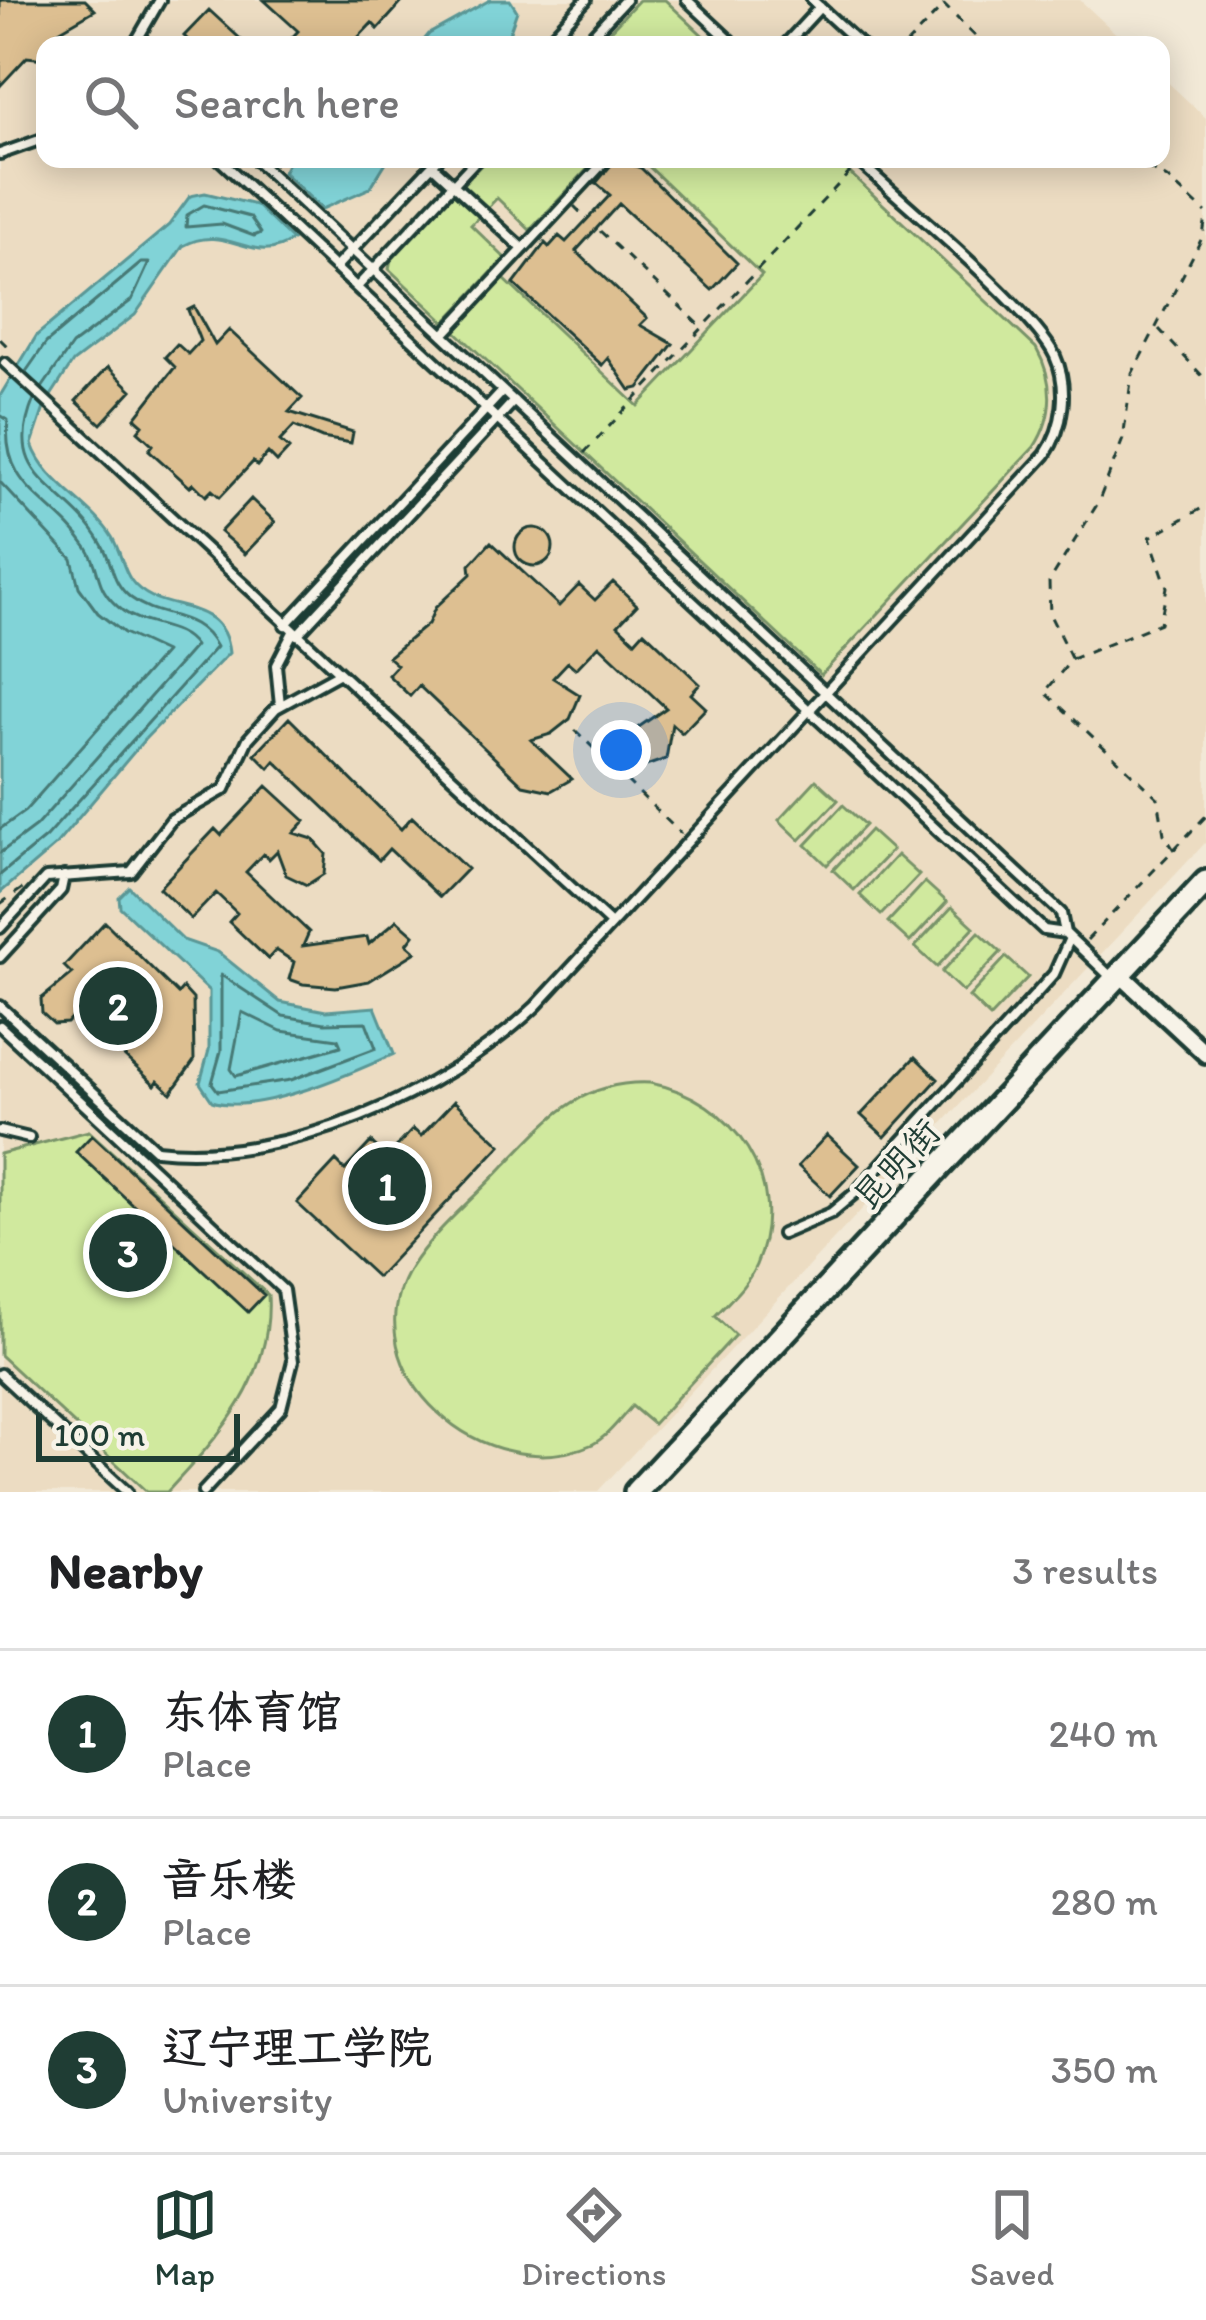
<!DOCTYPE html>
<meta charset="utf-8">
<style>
body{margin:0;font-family:Itim,"LXGW WenKai TC",sans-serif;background:#f6f6f6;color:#202124}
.scale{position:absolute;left:36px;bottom:30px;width:204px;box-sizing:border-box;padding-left:12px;border:6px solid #1f3d34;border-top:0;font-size:33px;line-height:42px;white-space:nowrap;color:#1f3d34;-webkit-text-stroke:9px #f7f3e8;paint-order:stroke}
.you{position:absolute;left:621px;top:750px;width:42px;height:42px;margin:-30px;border:9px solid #fff;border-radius:50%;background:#1a73e8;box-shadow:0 0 0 18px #1a73e833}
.badge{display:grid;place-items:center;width:78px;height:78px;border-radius:50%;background:#1f3d34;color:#fff;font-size:39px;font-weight:700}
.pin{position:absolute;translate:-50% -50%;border:6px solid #fff;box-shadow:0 3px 12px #0006}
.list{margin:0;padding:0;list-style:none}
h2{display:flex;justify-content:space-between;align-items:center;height:156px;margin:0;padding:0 48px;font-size:51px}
h2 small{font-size:39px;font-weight:400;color:#757577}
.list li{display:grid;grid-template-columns:78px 1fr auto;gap:36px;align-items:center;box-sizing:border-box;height:168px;padding:0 48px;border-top:3px solid #e0e0e0}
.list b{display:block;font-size:45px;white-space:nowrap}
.list p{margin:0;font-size:39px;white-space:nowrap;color:#757577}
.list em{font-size:39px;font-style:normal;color:#757577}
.icon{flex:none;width:66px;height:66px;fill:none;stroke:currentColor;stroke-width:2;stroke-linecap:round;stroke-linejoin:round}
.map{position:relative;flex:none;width:1206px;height:1492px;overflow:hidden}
.search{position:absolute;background:#fff;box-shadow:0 6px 30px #0003;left:36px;right:36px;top:36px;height:132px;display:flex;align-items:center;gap:30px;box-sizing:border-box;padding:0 42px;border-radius:24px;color:#757577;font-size:45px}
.sheet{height:660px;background:#fff}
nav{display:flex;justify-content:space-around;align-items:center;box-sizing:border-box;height:168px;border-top:3px solid #e0e0e0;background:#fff;font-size:33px;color:#757577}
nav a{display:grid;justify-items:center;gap:6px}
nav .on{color:#1f3d34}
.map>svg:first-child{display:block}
.built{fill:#ecdcc2}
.green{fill:#d0e99e;stroke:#789369;stroke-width:3}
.water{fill:#81d3d7;stroke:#5a9796;stroke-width:3}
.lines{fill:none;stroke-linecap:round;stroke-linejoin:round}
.shore{stroke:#467975;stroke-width:3}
.building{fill:#ddbf91;stroke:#1f3d34;stroke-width:3}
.lane-casing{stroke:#1f3d34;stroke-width:16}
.street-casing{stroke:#1f3d34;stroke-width:24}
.secondary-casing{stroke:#1f3d34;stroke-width:30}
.path{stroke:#1f3d34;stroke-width:3;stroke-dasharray:9 9;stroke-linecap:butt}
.lane{stroke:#f7f3e8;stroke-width:8}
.street{stroke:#f7f3e8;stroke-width:15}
.secondary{stroke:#f7f3e8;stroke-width:21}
.labels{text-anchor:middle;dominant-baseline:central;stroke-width:9;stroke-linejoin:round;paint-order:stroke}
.street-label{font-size:36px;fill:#1f3d34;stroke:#f7f3e8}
</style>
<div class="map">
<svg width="1206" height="1492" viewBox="0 0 1206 1492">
<rect width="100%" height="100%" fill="#f2e9d7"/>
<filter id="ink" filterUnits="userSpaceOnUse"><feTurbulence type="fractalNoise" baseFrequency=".00833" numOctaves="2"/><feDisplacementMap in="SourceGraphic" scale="24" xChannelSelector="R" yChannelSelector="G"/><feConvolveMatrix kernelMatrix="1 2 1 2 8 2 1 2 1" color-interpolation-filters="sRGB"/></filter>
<g filter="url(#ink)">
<!-- built -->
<path class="built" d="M0,0H1080L1128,45H45V159H1161V76L1206,118V842L597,1492H0Z"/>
<!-- green -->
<path class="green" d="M639,0H665L713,45H596Z
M487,159H597L530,230L497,198L471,225L505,258L445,322L389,269L391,259Z
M641,159H835L1036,348C1054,380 1055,415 1034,447L821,675L453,329L503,278L638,406L762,275Z
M816,780L838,800L800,840L779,820Z
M843,805L865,825L827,865L806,845Z
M870,830L892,850L854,890L833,870Z
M897,855L919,875L881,915L860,895Z
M925,882L947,902L910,942L888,922Z
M952,907L974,927L937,967L915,947Z
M979,932L1001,952L963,992L942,972Z
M1006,957L1028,977L990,1017L969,997Z
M650,1083C733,1098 792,1182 756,1265C747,1286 730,1300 715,1316L735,1335L653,1424L632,1406C620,1419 608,1436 593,1444C485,1492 347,1370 411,1267C434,1230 476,1197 505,1165C549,1119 581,1080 650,1083Z
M89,1131L268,1295C273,1379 220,1435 167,1492H147L0,1355V1154Z"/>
<!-- water -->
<path class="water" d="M490,0H510L517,11L505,45H420L429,34Z
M290,159H388L370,188L322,209L283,172Z
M205,193L256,205L292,240C254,268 226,221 183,246L135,315L73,362L45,405L32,444C45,483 91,503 112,537C126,561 121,582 152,597C181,611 224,604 229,653L144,740L55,846L0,893V396L37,335L169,225L190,196Z
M129,887L183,940L218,952L280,1002L326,1011L375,1007L394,1054C352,1073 257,1116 212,1101L200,1083L209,1050V991L120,907L119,897Z"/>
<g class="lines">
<!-- shore -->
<path class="shore" d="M204,205L250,217L261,233L254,236L222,224L186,227L187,215Z
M25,373L46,343L141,263H149L132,300L72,345L42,388
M0,415L8,420C1,490 53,498 87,548C103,572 92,587 123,611C146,628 180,623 195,646L36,826L0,853
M0,482L72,559L79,587L98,613L124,633L165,652L25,811L0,829
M0,875L46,837L216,647C196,609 161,621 131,598C110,581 114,564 101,543C68,485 0,481 34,399
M221,975L283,1016L325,1023L366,1022L376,1048L291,1080L218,1091L212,1083L221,1051Z
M242,1012L281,1031L338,1039L341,1046L236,1076L231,1069Z"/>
</g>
<!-- building -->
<path class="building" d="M0,0H85L95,10L57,32L59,45H45V59L27,57L0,86Z
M264,0H404L378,29L372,23L351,45H285L298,31Z
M209,10L247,45H193L184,36Z
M616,159L641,168L737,263L712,290L619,204L576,251L647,318L640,325L673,344L639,388L630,390L608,358L602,365L514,284L545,243L549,247L559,236L566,242L610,195L596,183Z
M194,307L215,345L229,330L302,398L289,412L353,432L351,443L322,438L294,426L280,441L289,449L277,462L268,453L257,466L253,462L220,497L212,490L206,496L193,483L190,487L149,450L153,445L138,431L143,425L135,418L175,367L165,357L177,344L188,354L200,341L188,310Z
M108,367L132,390L101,424L76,401Z
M251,499L275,522L245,554L220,532Z
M515 547a19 19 0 1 1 38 0a19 19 0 1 1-38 0Z
M491,542L559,606L579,585L595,600L613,582L637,605L618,625L635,641L644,631L700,684L691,694L706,708L682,733L672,724L666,759L646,766L630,752L633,731L666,708L599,645L576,669L568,662L553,678L580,695L570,719L551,734L531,740L572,779L551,791L523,785L419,686L410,696L388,675L397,665L388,657L428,624L435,608L471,574L470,565Z
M289,718L401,829L412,817L467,869L440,897L389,849L379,860L275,761L269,768L255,754Z
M267,786L305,821L294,833L313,839L326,854L324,874L307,885L286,875L277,851L269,859L263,854L246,872L309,932L303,946L367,937L369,944L397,920L414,935L407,944L416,952L369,981L336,987L303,984L289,979L294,962L276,950L268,959L229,922L237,913L216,893L191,919L159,888L215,829L221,835Z
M105,922L178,994L183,988L193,999L194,1061L171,1093L158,1081L155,1085L77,1012L67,1023L54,1024L42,1013L41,999L72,974L64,966Z
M915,1057L938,1079L885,1137L861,1115Z
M454,1101L501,1145L377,1277L297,1203L336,1161L345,1170L371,1142L387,1157L413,1129L421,1136Z
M92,1135L264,1295L248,1312L76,1152Z
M827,1135L859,1165L830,1196L798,1166Z"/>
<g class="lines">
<defs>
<path id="lane" d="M687,0L735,45
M812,0L861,45
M134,45L160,0
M544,45L586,0
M583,45L625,0
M785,45L820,7
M0,154L45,138
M219,159L1044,930L1065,933
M255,159L1061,913L1065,933L1112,978
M432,165L523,249
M336,267L438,159
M357,287L477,159
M443,335L607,159
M5,363L611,924
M285,625L503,391
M297,635L514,401
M280,705L276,665L293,632
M0,928L46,878L131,872L172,819L225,789L248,739L276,708L338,674
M0,957L61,890L64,876
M0,1006L156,1150C285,1165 444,1094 536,1006L1045,455C1064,427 1069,387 1055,356C1033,310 900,200 856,159
M0,1026L283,1290L293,1361L281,1408L203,1492
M0,1131L29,1138
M782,1234L831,1213L855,1193L1054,974L1070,938
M0,1374L127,1492"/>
<path id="street" d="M1119,973L1206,1054"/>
<path id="secondary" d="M636,1492L1206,882"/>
</defs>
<!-- lane casing -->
<use href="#lane" class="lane-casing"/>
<!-- street casing -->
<use href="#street" class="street-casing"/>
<!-- secondary casing -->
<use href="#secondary" class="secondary-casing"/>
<!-- path -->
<path class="path" d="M906,45L944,5L984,45
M1132,159L1167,178L1206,213
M574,206L583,215
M600,231L703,328
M1159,329L1206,380
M0,339L7,346L4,351
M584,453L854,168
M1071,658L1050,615L1049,582L1098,503L1123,439L1132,374L1203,236L1206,216
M575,730L681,834
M1174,850L1164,834L1158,798L1045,692L1072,659L1160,623L1167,587L1150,537L1206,506
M0,904L26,886
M1087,940L1206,816"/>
<!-- lane -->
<use href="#lane" class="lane"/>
<!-- street -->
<use href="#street" class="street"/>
<!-- secondary -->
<use href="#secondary" class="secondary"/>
</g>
</g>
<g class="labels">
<!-- street labels -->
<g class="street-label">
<text transform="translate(896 1164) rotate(-47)">昆明街</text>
</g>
</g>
</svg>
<div class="scale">100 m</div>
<div class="you"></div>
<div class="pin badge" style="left:387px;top:1186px">1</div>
<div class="pin badge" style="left:118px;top:1006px">2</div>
<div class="pin badge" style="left:128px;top:1253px">3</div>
<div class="search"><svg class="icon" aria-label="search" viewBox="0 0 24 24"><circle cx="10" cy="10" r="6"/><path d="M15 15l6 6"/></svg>Search here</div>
</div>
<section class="sheet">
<h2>Nearby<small>3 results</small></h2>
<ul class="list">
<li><span class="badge">1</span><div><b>东体育馆</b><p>Place</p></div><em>240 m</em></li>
<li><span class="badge">2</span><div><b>音乐楼</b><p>Place</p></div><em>280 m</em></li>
<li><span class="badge">3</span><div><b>辽宁理工学院</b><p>University</p></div><em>350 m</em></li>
</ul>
</section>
<nav>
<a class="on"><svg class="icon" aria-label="map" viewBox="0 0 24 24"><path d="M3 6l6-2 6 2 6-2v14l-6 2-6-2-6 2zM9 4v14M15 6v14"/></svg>Map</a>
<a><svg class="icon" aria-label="directions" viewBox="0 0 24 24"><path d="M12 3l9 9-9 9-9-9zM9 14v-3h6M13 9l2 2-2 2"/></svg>Directions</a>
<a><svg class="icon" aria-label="saved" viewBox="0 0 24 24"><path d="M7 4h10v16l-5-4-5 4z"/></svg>Saved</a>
</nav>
